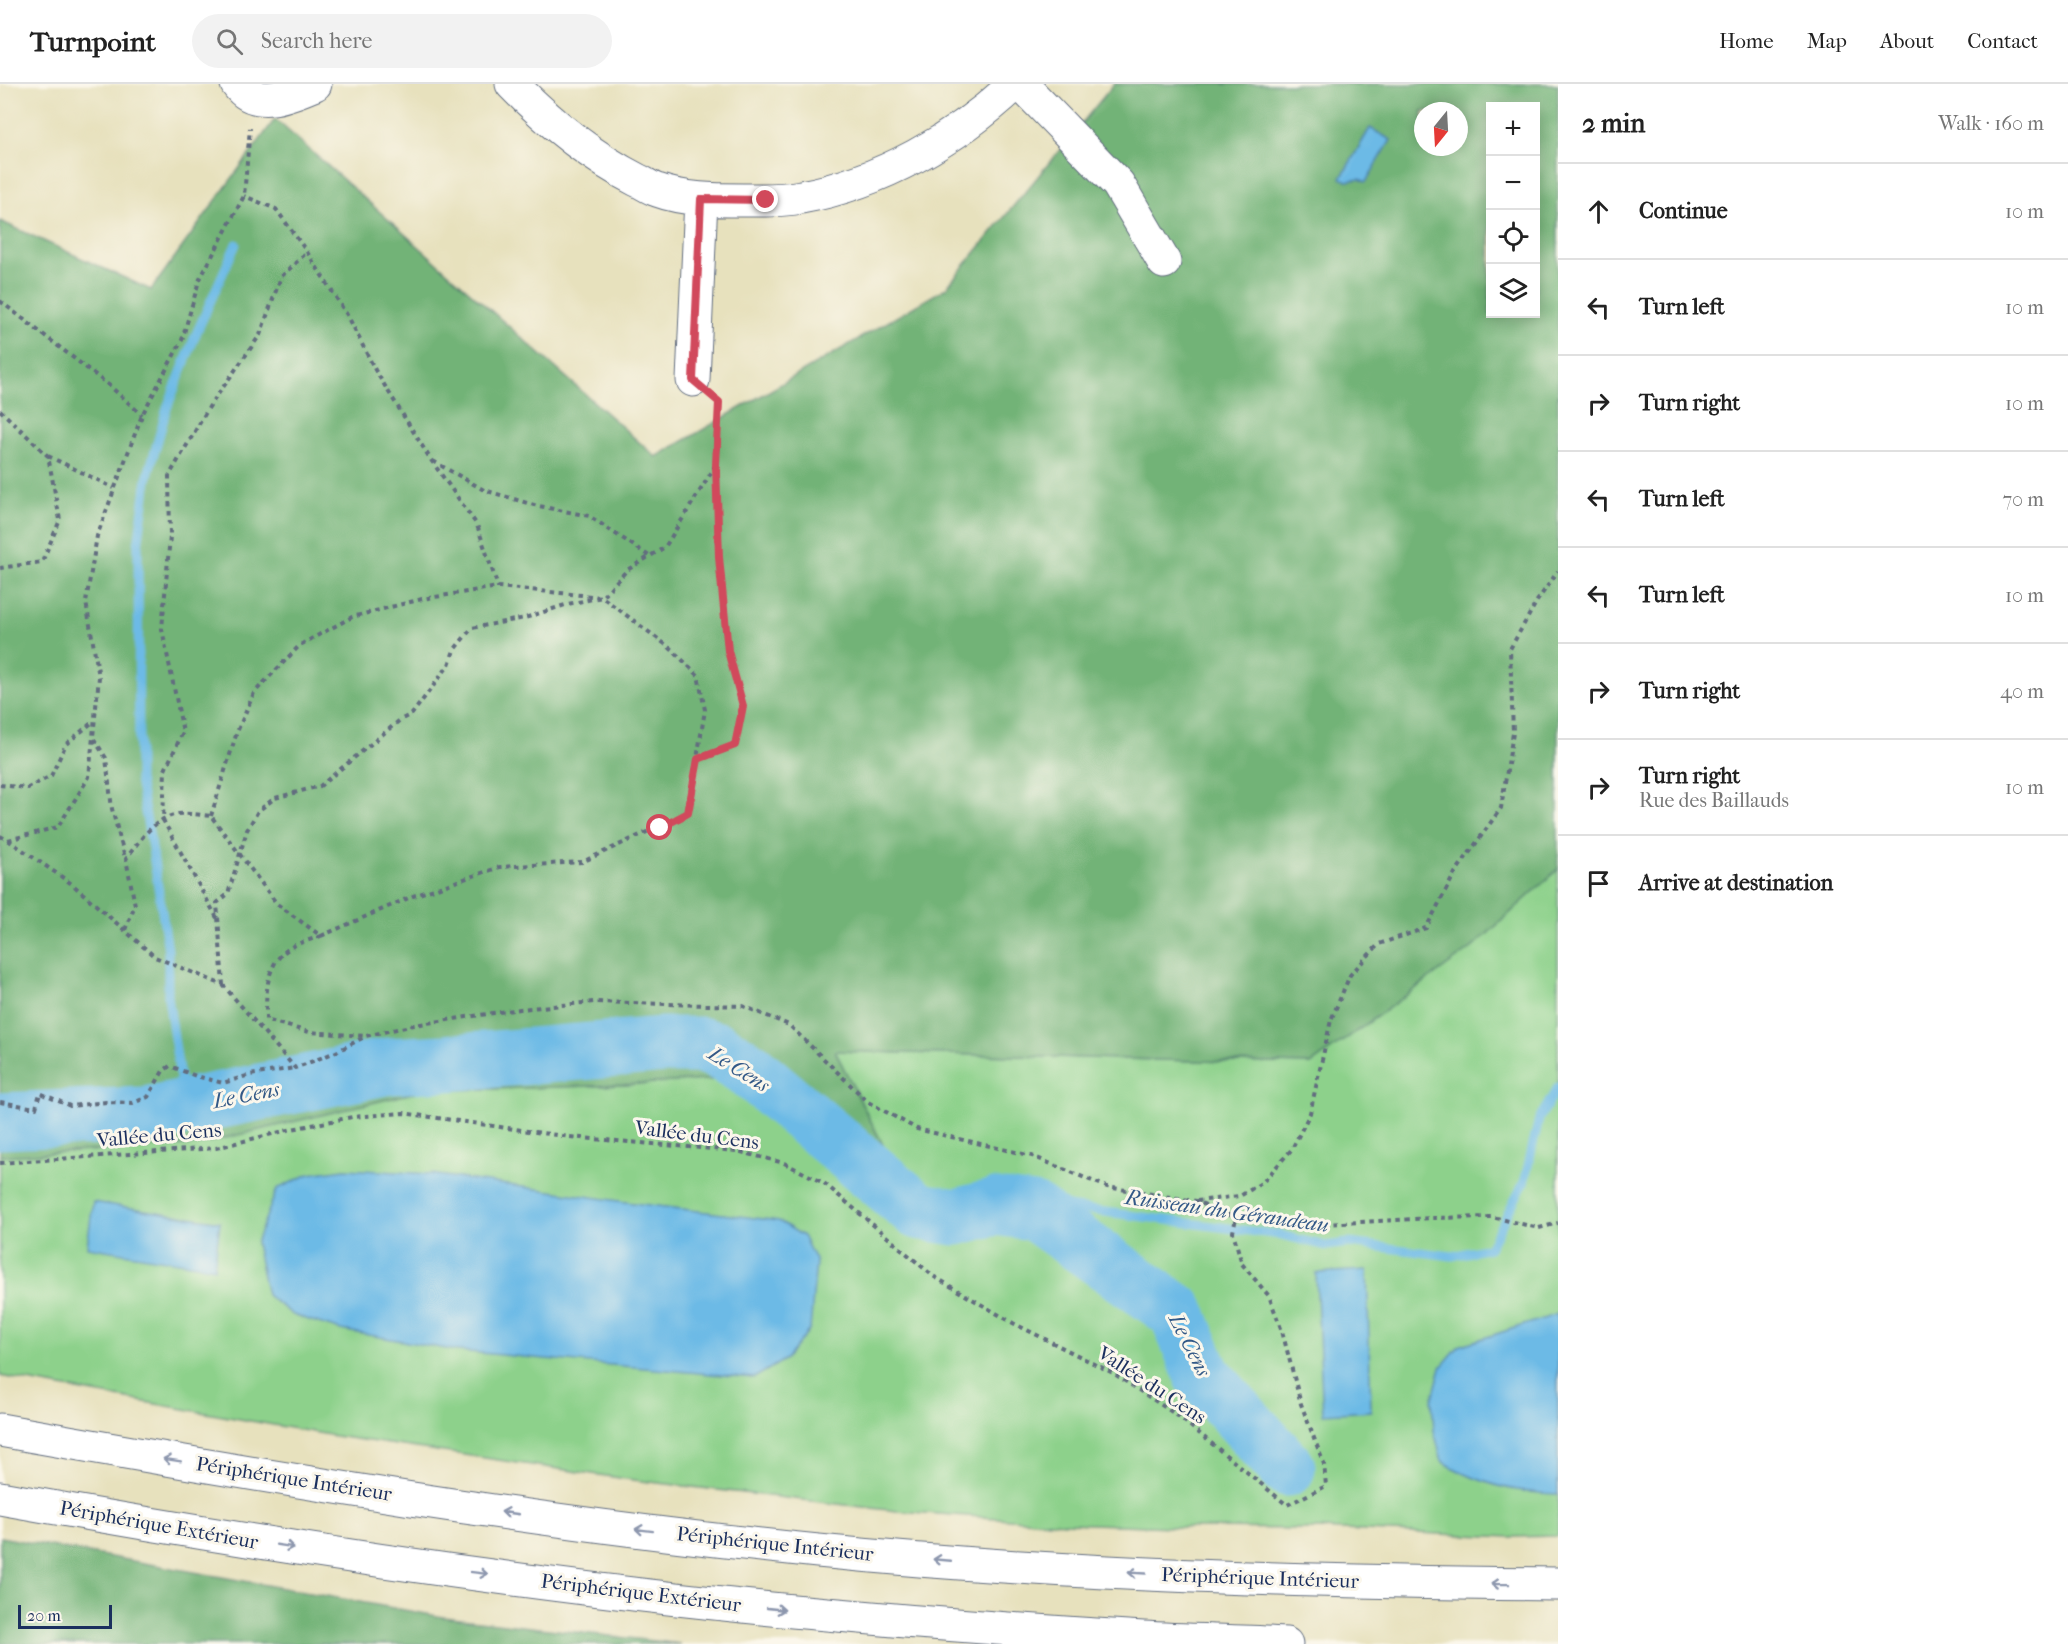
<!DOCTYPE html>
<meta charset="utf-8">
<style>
body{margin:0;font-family:"IM FELL French Canon",serif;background:#f2f2f2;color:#222}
.controls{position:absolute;right:18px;top:18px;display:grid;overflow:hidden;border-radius:0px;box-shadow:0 3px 15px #0003}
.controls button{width:54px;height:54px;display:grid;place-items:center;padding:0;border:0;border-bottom:2px solid #e0e0e0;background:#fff;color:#222;font:30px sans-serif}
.compass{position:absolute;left:1414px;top:18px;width:54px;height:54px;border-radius:50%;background:#fff;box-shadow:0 3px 15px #0003;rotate:198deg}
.scale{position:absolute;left:18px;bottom:15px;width:94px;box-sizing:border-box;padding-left:6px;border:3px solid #1b2f5e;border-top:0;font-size:16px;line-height:21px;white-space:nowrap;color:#1b2f5e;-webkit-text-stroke:4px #fbf7ec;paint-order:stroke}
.stop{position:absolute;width:18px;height:18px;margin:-14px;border:4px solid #d1495b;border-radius:50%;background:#fff}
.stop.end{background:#d1495b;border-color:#fff;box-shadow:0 2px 6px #0008}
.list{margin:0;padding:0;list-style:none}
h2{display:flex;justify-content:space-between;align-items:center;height:78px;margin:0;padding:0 24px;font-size:26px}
h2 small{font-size:20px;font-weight:400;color:#767676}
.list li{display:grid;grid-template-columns:39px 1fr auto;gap:18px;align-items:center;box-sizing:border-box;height:96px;padding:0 24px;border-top:2px solid #e0e0e0}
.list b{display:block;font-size:22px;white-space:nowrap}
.list p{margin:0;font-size:20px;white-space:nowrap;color:#767676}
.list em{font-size:20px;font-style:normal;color:#767676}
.icon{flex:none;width:33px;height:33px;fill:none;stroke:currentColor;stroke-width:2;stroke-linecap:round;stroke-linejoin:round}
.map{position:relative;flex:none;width:1558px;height:1560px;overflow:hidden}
header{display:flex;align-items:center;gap:36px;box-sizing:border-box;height:84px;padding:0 30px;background:#fff;border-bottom:2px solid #e0e0e0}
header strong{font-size:28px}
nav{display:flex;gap:33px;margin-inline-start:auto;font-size:21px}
.search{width:420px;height:54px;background:#f2f2f2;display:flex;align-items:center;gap:15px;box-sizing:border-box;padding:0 21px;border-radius:33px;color:#767676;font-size:22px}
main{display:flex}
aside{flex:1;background:#fff}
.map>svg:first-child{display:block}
.green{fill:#8dd18b;stroke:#548074;stroke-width:1.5}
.forest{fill:#72b377;stroke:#46716a;stroke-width:1.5;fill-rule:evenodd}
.water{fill:#6cbae6;stroke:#4474a2;stroke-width:1.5}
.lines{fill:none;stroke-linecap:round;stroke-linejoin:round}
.stream{stroke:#6cbae6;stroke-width:9}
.river{stroke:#6cbae6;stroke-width:57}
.street-casing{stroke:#626d7f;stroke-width:35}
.highway-casing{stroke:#626d7f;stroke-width:35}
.path{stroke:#626d7f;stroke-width:4;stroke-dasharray:4.5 4.5;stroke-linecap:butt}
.street{stroke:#fff;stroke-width:33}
.highway{stroke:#fff;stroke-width:33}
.oneway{stroke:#8d97ae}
.route{stroke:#d1495b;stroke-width:8}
.labels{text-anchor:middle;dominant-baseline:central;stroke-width:6;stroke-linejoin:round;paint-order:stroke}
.street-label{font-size:20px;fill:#1b2f5e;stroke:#fbf7ec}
.water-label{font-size:21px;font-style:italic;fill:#335987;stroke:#fbf7ec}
</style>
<header>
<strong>Turnpoint</strong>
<div class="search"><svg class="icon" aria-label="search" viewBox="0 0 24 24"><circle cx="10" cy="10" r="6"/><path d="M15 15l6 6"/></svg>Search here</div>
<nav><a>Home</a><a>Map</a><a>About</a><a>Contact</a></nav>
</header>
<main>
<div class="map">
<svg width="1558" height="1560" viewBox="0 0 1558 1560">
<rect width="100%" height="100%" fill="#fbf7ec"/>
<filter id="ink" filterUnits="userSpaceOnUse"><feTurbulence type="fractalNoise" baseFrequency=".0167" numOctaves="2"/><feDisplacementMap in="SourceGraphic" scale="12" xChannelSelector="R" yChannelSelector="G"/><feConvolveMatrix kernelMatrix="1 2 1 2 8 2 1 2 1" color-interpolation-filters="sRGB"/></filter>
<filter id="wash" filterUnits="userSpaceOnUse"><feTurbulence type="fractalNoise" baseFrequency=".008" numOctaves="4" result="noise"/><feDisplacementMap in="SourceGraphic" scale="24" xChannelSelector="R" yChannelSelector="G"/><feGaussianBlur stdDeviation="1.35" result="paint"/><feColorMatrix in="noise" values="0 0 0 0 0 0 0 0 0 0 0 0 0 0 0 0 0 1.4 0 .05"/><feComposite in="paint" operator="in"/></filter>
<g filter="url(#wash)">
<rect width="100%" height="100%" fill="#e7e1bd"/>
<!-- green -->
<path class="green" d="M1558,785V1452L1511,1453L1318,1445L1200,1444L1066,1439L897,1427L633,1396L335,1352L0,1292V1072L196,1061L421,1007L623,1001L721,995L815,1063L887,1069L835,967L1311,980L1473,863Z"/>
<!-- forest -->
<path class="forest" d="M1114,0H1558V785L1473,863L1311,980L835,967L887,1069L815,1063L721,995L623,1001L421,1007L196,1061L0,1072V137L151,206L275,35L656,373L946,204ZM1490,22H1536V230H1490ZM1423,27H1459V63H1423Z
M0,1453L443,1533L680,1560H0Z"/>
<!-- water -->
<path class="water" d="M1370,44L1391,56L1366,98L1360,95L1347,97L1341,94Z
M345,1085L431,1090L633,1119L779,1137L803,1152L816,1178L810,1245L786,1275L754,1294L458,1267L341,1246L293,1231L267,1211L256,1159L277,1105L309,1090Z
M93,1118L220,1138L214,1184L87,1163Z
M1367,1186L1371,1327L1323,1330L1316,1189Z
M1558,1230V1410C1516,1409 1477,1400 1442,1377L1434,1347L1432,1317L1441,1283L1459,1262Z"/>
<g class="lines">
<!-- stream -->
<path class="stream" d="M179,1025L180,994L168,913V866L152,764L139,696L138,462L147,395L167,324L196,250L236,160
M1034,1128L1067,1123L1281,1151L1326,1162L1349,1159L1452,1172L1489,1164L1524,1099L1539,1035L1558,1003"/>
<!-- river -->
<path class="river" d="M0,1037L146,1031L389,982L446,979L664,961H700L717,966L750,986L918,1127L956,1133L995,1123L1034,1128L1177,1228L1203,1292L1287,1384"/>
</g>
</g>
<g filter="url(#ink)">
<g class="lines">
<defs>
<path id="street" d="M237,0C256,27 291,10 315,0
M512,0C549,38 590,72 637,96C644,99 650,104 657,106C684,116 715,116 743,116C762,116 782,117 801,113C880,99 957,55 1015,0
M1021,0L1118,100L1164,178
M693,296L701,115"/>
<path id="highway" d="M0,1346C271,1394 544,1440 818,1467C1064,1491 1311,1498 1558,1500
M0,1414C262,1461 527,1502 793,1527C909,1538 1026,1547 1143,1554C1191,1557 1239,1557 1286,1560"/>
</defs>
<!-- street casing -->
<use href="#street" class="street-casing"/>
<!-- highway casing -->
<use href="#highway" class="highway-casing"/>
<!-- path -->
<path class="path" d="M0,217L111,303L142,331
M0,326L48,372L60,436L42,478L0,484
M48,372L114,404
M433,377L484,406L534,421L589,432L649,472
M94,655L106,674L112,725L125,774
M698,675L735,661L743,622L728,567L719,473L716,381
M0,701L28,704L51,692L66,660L94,637
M211,732L237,648L254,609L300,561L352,533L422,515L498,503
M0,752L8,756L58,743L89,693L99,593L86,518L97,452L142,331L182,256L199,197L244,112L250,44
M8,756L72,800L155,873L223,901L295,984L336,968L366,952L414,941L520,925L594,918L743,922L789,941L868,1018L917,1045L1032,1072L1107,1103L1196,1117L1236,1134L1324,1140L1431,1134L1492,1133L1539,1144L1558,1139
M217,834L163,736L165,686L183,648L162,545L170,452L169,392L209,323L260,251L281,193L307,168
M125,846L135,821L126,775C139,757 154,734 178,730C189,729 201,731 211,732L277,820L321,852L413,812L500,783L582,778L688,729L705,626L698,591L669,563L602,513L498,503L477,441L431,376L375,286L349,234L307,168L276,125L244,112
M321,852C311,856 299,858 290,864C265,879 266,910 266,936L309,948L365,952
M223,901L217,819L228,810L247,746L258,727L275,714L320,702L400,636L412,630L449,581L454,566L472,544L525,534L568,520L602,513L627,486L665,463L716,381L719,318L716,316
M0,1018L36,1024L40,1009L70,1022L106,1018L133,1019L148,1013L163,987L170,982L196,992L223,999L250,991L295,984
M0,1079L216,1064L292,1045L352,1033L403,1029L570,1053L737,1067L784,1079L824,1099L933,1192L1013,1239L1113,1289L1178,1332L1287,1421L1326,1402L1324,1380L1301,1320L1282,1247L1269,1212L1242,1180L1233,1148L1236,1134
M1197,1117L1240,1112L1263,1098L1292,1065L1310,1029L1331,936L1350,891L1379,860L1426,844L1455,789L1501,724L1513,649L1510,565L1537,517L1558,487"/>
<!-- street -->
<use href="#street" class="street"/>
<!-- highway -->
<use href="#highway" class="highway"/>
</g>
<!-- one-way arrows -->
<defs><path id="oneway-shaft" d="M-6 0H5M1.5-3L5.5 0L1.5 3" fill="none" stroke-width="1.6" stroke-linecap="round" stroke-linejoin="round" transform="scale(1.5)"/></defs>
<g class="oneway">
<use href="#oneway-shaft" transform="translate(172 1376) rotate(-171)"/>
<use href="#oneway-shaft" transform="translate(510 1429) rotate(-172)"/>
<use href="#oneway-shaft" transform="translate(644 1446) rotate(-173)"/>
<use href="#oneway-shaft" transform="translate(285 1462) rotate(9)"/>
<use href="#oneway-shaft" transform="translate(942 1476) rotate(-175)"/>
<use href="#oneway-shaft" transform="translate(479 1489) rotate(7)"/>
<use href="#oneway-shaft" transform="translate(1137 1489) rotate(-177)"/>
<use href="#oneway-shaft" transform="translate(1500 1500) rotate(-179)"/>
<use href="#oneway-shaft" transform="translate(776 1525) rotate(6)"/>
</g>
</g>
<g class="lines" filter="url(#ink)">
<!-- route -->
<path class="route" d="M660,744L688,729L698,675L735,661L743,622L728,567L719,473L716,381L719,318L693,296L701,115L766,116"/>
</g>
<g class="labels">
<!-- street labels -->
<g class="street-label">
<text transform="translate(159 1051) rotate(-5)">Vallée du Cens</text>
<text transform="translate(697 1051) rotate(7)">Vallée du Cens</text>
<text transform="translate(1152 1301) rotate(33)">Vallée du Cens</text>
<text transform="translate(294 1395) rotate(9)">Périphérique Intérieur</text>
<text transform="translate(159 1441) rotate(10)">Périphérique Extérieur</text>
<text transform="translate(775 1460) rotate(6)">Périphérique Intérieur</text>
<text transform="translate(1260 1494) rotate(2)">Périphérique Intérieur</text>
<text transform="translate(641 1509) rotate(7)">Périphérique Extérieur</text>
</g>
<!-- water labels -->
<g class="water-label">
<text transform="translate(739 985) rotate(32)">Le Cens</text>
<text transform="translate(246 1011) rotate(-11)">Le Cens</text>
<text transform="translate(1227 1127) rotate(8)">Ruisseau du Géraudeau</text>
<text transform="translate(1190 1261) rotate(63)">Le Cens</text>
</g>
</g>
</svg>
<div class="controls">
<button>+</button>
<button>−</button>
<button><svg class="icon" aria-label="locate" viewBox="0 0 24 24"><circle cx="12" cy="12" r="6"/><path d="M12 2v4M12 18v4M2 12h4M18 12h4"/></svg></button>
<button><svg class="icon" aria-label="layers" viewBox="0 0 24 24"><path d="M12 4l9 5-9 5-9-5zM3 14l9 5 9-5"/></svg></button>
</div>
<svg class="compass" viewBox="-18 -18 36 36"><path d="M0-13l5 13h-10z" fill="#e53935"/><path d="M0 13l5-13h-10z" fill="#767676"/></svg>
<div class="scale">20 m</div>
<div class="stop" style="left:660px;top:744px"></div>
<div class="stop end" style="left:766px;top:116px"></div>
</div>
<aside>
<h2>2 min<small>Walk · 160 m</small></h2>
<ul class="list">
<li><svg class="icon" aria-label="ahead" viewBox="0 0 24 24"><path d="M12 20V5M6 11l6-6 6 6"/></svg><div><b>Continue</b></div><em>10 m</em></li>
<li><svg class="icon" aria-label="left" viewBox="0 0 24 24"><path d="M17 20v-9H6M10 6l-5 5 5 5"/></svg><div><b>Turn left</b></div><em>10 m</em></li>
<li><svg class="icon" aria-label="right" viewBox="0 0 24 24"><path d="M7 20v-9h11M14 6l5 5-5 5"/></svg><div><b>Turn right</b></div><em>10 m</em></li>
<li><svg class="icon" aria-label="left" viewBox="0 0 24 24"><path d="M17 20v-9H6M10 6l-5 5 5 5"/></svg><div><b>Turn left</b></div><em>70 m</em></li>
<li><svg class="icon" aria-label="left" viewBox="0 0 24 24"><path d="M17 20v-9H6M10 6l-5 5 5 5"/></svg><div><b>Turn left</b></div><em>10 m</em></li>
<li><svg class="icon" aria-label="right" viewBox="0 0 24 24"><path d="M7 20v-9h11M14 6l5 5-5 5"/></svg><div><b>Turn right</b></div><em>40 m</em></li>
<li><svg class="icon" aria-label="right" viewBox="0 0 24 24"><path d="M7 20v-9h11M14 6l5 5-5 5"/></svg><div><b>Turn right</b><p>Rue des Baillauds</p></div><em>10 m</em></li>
<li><svg class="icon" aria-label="arrive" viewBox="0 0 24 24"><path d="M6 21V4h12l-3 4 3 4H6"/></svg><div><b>Arrive at destination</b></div></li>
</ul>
</aside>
</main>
